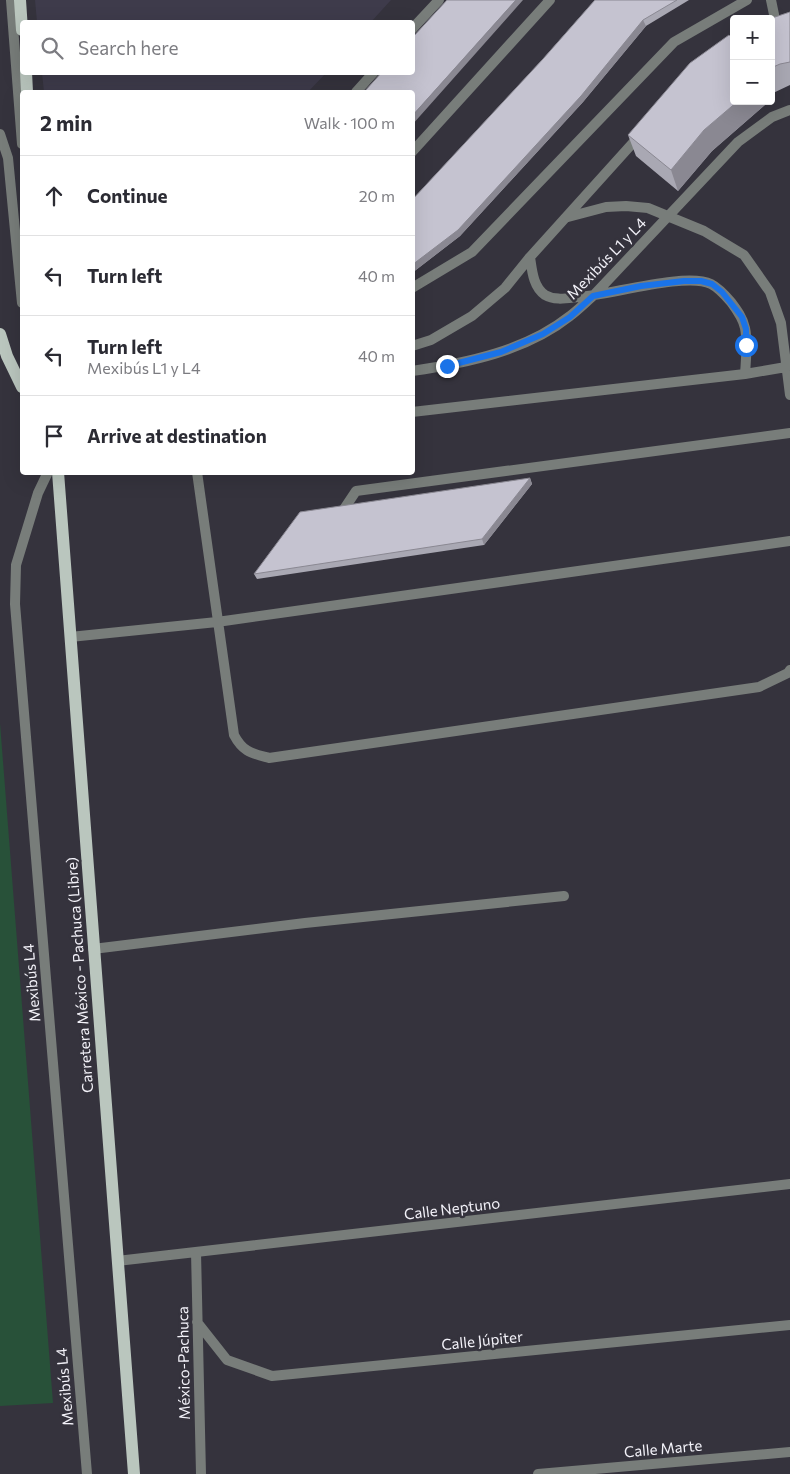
<!DOCTYPE html>
<meta charset="utf-8">
<style>
body{margin:0;font-family:Commissioner,sans-serif;background:#f2f2f3;color:#2b2b33}
.controls{position:absolute;right:15px;top:15px;display:grid;overflow:hidden;border-radius:5px;box-shadow:0 5px 20px #0002}
.controls button{width:45px;height:45px;display:grid;place-items:center;padding:0;border:0;border-bottom:1px solid #e1e1e2;background:#fff;color:#2b2b33;font:25px sans-serif}
.stop{position:absolute;width:15px;height:15px;margin:-11px;border:4px solid #1a73e8;border-radius:50%;background:#fff}
.stop.end{background:#1a73e8;border-color:#fff;box-shadow:0 1px 5px #0008}
.list{margin:0;padding:0;list-style:none}
h2{display:flex;justify-content:space-between;align-items:center;height:65px;margin:0;padding:0 20px;font-size:21px}
h2 small{font-size:16px;font-weight:400;color:#7c7c81}
.list li{display:grid;grid-template-columns:32px 1fr auto;gap:15px;align-items:center;box-sizing:border-box;height:80px;padding:0 20px;border-top:1px solid #e1e1e2}
.list b{display:block;font-size:19px;white-space:nowrap}
.list p{margin:0;font-size:16px;white-space:nowrap;color:#7c7c81}
.list em{font-size:16px;font-style:normal;color:#7c7c81}
.icon{flex:none;width:28px;height:28px;fill:none;stroke:currentColor;stroke-width:2;stroke-linecap:round;stroke-linejoin:round}
.map{position:relative;flex:none;width:790px;height:1474px;overflow:hidden}
.search{position:absolute;background:#fff;box-shadow:0 5px 20px #0002;left:20px;top:20px;width:395px;height:55px;display:flex;align-items:center;gap:12px;box-sizing:border-box;padding:0 18px;border-radius:5px;color:#7c7c81;font-size:19px}
.panel{position:absolute;background:#fff;box-shadow:0 5px 20px #0002;left:20px;top:90px;width:395px;height:385px;border-radius:5px}
.map>svg:first-child{display:block}
.built{fill:#3e3b4b}
.green{fill:#285139}
.lines{fill:none;stroke-linecap:round;stroke-linejoin:round}
.lane{stroke:#787d7a;stroke-width:10}
.street{stroke:#787d7a;stroke-width:10}
.primary{stroke:#bac6be;stroke-width:12}
.wall{fill:#a9a8b3}
.shaded-wall{fill:#8a8892}
.building{fill:#c5c3d0;stroke:#8a8892}
.route{stroke:#1a73e8;stroke-width:6}
.labels{text-anchor:middle;dominant-baseline:central;stroke-width:5;stroke-linejoin:round;paint-order:stroke}
.street-label{font-size:15px;fill:#f3f2f9;stroke:#35333d}
</style>
<div class="map">
<svg width="790" height="1474" viewBox="0 0 790 1474">
<rect width="100%" height="100%" fill="#35333d"/>
<!-- built -->
<path class="built" d="M35,0H391L371,22H37Z
M42,73V72L326,73L308,92H44Z"/>
<!-- green -->
<path class="green" d="M0,723L53,1403L0,1406Z"/>
<g class="lines">
<!-- lane -->
<path class="lane" d="M11,0L22,144
M771,0L777,29
M412,29L439,0
M356,92L374,72
M0,134L8,158L22,303
M412,152L550,0
M568,217L606,207L626,206L648,208L704,231L744,255L770,292L781,323L790,395
M530,257C532,270 533,287 545,295C555,301 568,298 579,297C610,295 686,272 711,284C719,288 725,295 731,302C737,310 743,318 745,328C748,342 746,359 745,374
M412,288L472,252L674,42L747,0
M412,346L431,340L472,316L505,288L530,257L640,135
M412,371C467,363 526,351 570,316C578,310 585,303 593,296L738,142L772,117L790,110
M412,412L745,374L786,367
M48,472L38,493L16,565L15,604L87,1474
M197,472L234,735C243,752 251,753 269,758L759,687L788,673L790,670
M344,509L356,491L790,433
M70,637L217,622L790,541
M93,949L305,923L564,896"/>
<!-- street -->
<path class="street" d="M196,1252L201,1474
M117,1261L790,1184
M197,1322L227,1360L272,1376L790,1325
M538,1474L790,1452"/>
<!-- primary -->
<path class="primary" d="M20,0L22,30
M26,72L27,92
M0,334L7,356L22,387
M58,472L134,1474"/>
</g>
<!-- wall -->
<path class="wall" d="M595,0H689L646,26L583,102L460,236L412,273V200L543,59Z
M790,12V85L771,94V19Z
M734,101H765L766,104L712,151L678,191L636,156L628,135Z
M530,478L532,484L484,545L257,579L254,574Z"/>
<!-- shaded-wall -->
<path class="shaded-wall" d="M516,0H523L412,125V116Z
M643,20L646,26L583,102L460,236L412,273V265Z
M738,101H765L766,104L712,151L678,191L671,170L704,130Z
M530,478L532,484L484,545L482,539Z"/>
<!-- building -->
<path class="building" d="M447,0H516L412,116V92H364L382,72H412V38Z
M595,0H677L643,20L581,96L458,230L412,265V200L543,59Z
M790,12V62L780,64L771,68V19H769Z
M729,35L731,37L734,36V101H738L704,130L671,170L628,135L690,63Z
M530,478L482,539L254,574L300,512Z"/>
<g class="lines">
<!-- route -->
<path class="route" d="M447,366L501,352L543,334L570,317L593,296L641,286L684,281H701L712,284L722,292L742,317L746,329V345"/>
</g>
<g class="labels">
<!-- street labels -->
<g class="street-label">
<text transform="translate(606 258) rotate(-46)">Mexibús L1 y L4</text>
<text transform="translate(79 975) rotate(-94)">Carretera México - Pachuca (Libre)</text>
<text transform="translate(31 983) rotate(-95)">Mexibús L4</text>
<text transform="translate(452 1208) rotate(-7)">Calle Neptuno</text>
<text transform="translate(482 1340) rotate(-6)">Calle Júpiter</text>
<text transform="translate(183 1363) rotate(-91)">México-Pachuca</text>
<text transform="translate(64 1387) rotate(-95)">Mexibús L4</text>
<text transform="translate(663 1448) rotate(-5)">Calle Marte</text>
</g>
</g>
</svg>
<div class="controls">
<button>+</button>
<button>−</button>
</div>
<div class="stop" style="left:746px;top:345px"></div>
<div class="stop end" style="left:447px;top:366px"></div>
<div class="search"><svg class="icon" aria-label="search" viewBox="0 0 24 24"><circle cx="10" cy="10" r="6"/><path d="M15 15l6 6"/></svg>Search here</div>
<section class="panel">
<h2>2 min<small>Walk · 100 m</small></h2>
<ul class="list">
<li><svg class="icon" aria-label="ahead" viewBox="0 0 24 24"><path d="M12 20V5M6 11l6-6 6 6"/></svg><div><b>Continue</b></div><em>20 m</em></li>
<li><svg class="icon" aria-label="left" viewBox="0 0 24 24"><path d="M17 20v-9H6M10 6l-5 5 5 5"/></svg><div><b>Turn left</b></div><em>40 m</em></li>
<li><svg class="icon" aria-label="left" viewBox="0 0 24 24"><path d="M17 20v-9H6M10 6l-5 5 5 5"/></svg><div><b>Turn left</b><p>Mexibús L1 y L4</p></div><em>40 m</em></li>
<li><svg class="icon" aria-label="arrive" viewBox="0 0 24 24"><path d="M6 21V4h12l-3 4 3 4H6"/></svg><div><b>Arrive at destination</b></div></li>
</ul>
</section>
</div>
